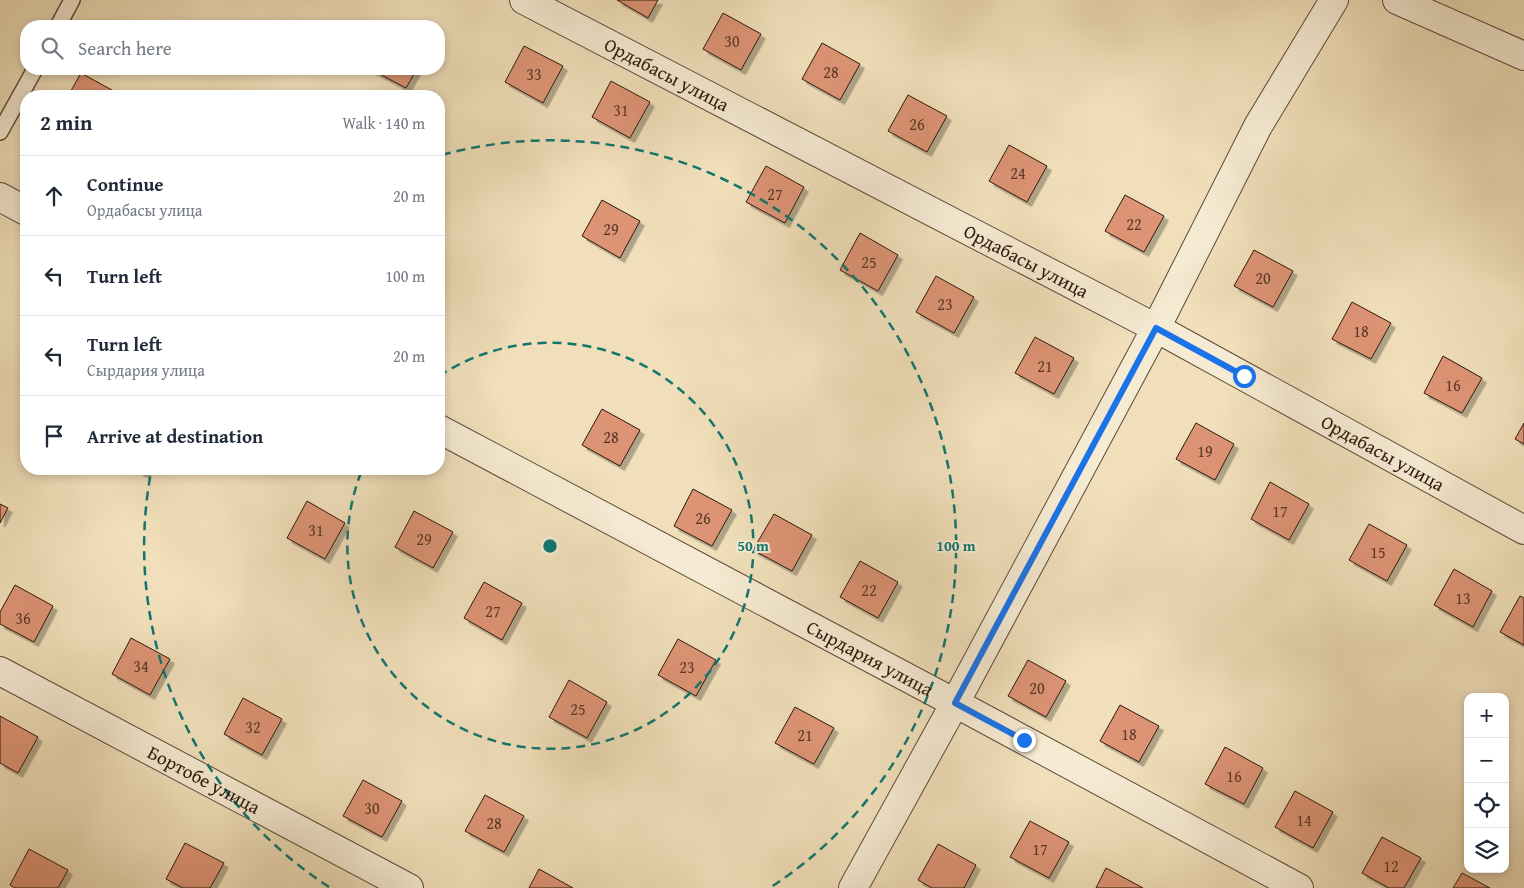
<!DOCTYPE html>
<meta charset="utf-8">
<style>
body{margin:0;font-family:"Gentium Book Plus",serif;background:#f6f6f7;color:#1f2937}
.controls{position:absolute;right:15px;bottom:15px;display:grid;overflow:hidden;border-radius:10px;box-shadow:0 2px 8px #0003}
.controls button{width:45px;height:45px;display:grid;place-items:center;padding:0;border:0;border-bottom:1px solid #e0e1e3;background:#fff;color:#1f2937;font:25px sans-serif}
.stop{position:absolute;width:15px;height:15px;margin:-11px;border:4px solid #1a73e8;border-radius:50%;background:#fff}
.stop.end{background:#1a73e8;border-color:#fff;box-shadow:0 1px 5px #0008}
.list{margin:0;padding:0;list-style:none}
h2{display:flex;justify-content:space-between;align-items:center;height:65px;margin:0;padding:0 20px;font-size:21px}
h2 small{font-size:16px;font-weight:400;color:#747a83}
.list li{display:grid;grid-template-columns:32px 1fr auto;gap:15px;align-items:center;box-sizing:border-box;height:80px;padding:0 20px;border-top:1px solid #e0e1e3}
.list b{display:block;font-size:19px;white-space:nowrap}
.list p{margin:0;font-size:16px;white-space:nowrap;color:#747a83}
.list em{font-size:16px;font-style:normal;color:#747a83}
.icon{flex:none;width:28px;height:28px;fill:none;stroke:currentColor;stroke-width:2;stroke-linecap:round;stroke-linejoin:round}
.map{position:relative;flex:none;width:1524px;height:888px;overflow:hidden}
.search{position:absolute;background:#fff;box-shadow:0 2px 8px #0003;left:20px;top:20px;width:425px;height:55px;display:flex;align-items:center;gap:12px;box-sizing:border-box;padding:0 18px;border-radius:20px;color:#747a83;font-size:19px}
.panel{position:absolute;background:#fff;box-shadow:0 2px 8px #0003;left:20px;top:90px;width:425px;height:385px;border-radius:20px}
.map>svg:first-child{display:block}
.building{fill:#dd9474;stroke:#2c180c;filter:url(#shadow)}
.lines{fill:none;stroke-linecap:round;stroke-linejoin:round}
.service-casing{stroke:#5d4a38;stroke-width:18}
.minor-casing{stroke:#5d4a38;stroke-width:30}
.service{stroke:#f5ead2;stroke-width:15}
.minor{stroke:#f5ead2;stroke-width:28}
.route{stroke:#1a73e8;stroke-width:6}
.ring{fill:none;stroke:#0f766e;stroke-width:2.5;stroke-dasharray:9 6}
.labels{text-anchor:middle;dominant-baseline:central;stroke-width:4;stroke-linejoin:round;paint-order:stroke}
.number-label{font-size:16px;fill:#583726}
.street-label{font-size:19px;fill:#2c180c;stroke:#f5ead2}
.centre{fill:#0f766e;stroke:#f5ead2;stroke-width:2.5}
.ring-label{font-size:15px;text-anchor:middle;font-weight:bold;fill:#0f766e;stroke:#f5ead2;stroke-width:4;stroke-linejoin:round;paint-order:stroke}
</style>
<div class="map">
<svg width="1524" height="888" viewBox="0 0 1524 888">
<defs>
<filter id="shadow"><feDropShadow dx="4.5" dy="4.5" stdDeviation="0" flood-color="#0004"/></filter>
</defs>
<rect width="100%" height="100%" fill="#f0dfba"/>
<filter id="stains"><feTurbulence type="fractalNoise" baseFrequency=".004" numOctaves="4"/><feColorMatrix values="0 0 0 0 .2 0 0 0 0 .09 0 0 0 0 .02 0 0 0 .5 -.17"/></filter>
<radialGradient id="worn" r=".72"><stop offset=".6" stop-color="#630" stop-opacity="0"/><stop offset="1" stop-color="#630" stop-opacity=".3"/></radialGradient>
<!-- building -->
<path class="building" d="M617,0H658L648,18Z
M723,13L761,34L741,70L703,49Z
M822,43L860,64L840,100L802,79Z
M524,46L563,66L543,103L505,82Z
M370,69H417L406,88Z
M81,73L119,94L118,96H68Z
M611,81L650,102L630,138L592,117Z
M908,95L947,116L927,152L888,131Z
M1009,145L1047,166L1027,202L989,181Z
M766,166L804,187L785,223L746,202Z
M1125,195L1164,216L1144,252L1105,231Z
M602,200L640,221L620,258L582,236Z
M860,233L898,255L878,291L840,270Z
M1254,250L1293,271L1273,307L1234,286Z
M936,276L974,297L954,333L916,312Z
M1352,302L1391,323L1371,359L1332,339Z
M1035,337L1074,358L1054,394L1015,373Z
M1443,356L1482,378L1462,413L1424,393Z
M602,409L640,430L620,466L582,445Z
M1196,423L1234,444L1215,480L1176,459Z
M1524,423V444L1515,439Z
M135,469H147L145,474Z
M1270,482L1309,504L1289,540L1251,519Z
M693,489L732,510L712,546L674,526Z
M307,501L345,523L325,559L287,538Z
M0,504L8,508L0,523Z
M414,511L453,532L433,568L395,547Z
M774,514L812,535L792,571L753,550Z
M1369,524L1407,545L1387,581L1349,560Z
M860,561L898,582L878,618L840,597Z
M1454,569L1492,591L1473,627L1434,605Z
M484,582L522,603L502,640L464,618Z
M15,585L53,606L34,642L0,624V612Z
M1520,596L1524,598V645L1500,632Z
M131,638L170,659L150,695L112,674Z
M678,639L716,660L696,696L658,675Z
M1028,660L1066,681L1046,717L1008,696Z
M569,680L607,702L587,738L549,717Z
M243,698L282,719L262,755L224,734Z
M1120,705L1159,726L1139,762L1100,741Z
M795,707L834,728L814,764L775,743Z
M0,716L38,737L18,773L0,763Z
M1225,747L1263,768L1244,804L1205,784Z
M363,780L402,801L382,837L343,816Z
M1295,791L1333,812L1313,848L1275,827Z
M485,795L524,816L504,852L465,831Z
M1030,821L1069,842L1049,878L1010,857Z
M1382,837L1421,858L1404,888H1389L1362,873Z
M185,843L224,863L210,888H183L166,879Z
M938,844L976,865L964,888H932L918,880Z
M29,849L68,870L58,888H15L10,885Z
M1106,868L1143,888H1096Z
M539,869L573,888H529Z
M1462,873L1490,888H1453Z"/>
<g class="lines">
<defs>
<path id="service" d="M58,26L72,0
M0,132L35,69"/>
<g id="minor">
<path id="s1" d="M524,0L1156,328L1524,530"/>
<path d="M1397,0L1524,56"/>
<path d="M0,197L26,211"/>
<path id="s2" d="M439,429L955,703L1299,888"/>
<path id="s3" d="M0,671L409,888"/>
<path d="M853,888L955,703L1156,328L1258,126L1334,0"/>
</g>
</defs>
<!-- service casing -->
<use href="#service" class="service-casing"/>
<!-- minor casing -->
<use href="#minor" class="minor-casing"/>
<!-- service -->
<use href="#service" class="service"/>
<!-- minor -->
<use href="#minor" class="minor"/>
</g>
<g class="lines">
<!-- route -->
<path class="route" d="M1024,740L955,703L1156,328L1244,376"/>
</g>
<!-- distance rings -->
<g class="ring">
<path d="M439 376A203 203 0 1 1 362 470"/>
<path d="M329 887A406 406 0 0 1 151 472M442 155A406 406 0 0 1 771 887"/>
</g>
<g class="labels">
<!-- number labels -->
<g class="number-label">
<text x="732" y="41">30</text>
<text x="831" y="72">28</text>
<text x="534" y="74">33</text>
<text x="621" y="110">31</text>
<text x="917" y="124">26</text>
<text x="1018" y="173">24</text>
<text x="775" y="194">27</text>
<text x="1134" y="224">22</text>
<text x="611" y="229">29</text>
<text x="869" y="262">25</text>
<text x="1263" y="278">20</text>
<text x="945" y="304">23</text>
<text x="1361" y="331">18</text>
<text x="1045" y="366">21</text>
<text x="1453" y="385">16</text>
<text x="611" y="437">28</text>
<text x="1205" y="451">19</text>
<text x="1280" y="511">17</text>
<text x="703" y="518">26</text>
<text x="316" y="530">31</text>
<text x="424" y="539">29</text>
<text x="1378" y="552">15</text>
<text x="869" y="590">22</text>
<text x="1463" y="598">13</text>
<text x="493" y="611">27</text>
<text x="23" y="618">36</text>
<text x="141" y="666">34</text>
<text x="687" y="667">23</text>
<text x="1037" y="688">20</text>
<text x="578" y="709">25</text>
<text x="253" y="727">32</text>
<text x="1129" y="734">18</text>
<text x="805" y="735">21</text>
<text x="1234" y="776">16</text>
<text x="372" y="808">30</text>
<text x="1304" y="820">14</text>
<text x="494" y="823">28</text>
<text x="1040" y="849">17</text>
<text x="1391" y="866">12</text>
</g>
<!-- street labels -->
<g class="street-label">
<text stroke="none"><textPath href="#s1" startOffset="161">Ордабасы улица</textPath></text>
<text stroke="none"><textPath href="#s1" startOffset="566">Ордабасы улица</textPath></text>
<text stroke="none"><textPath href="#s1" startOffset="971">Ордабасы улица</textPath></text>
<text stroke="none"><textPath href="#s2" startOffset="488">Сырдария улица</textPath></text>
<text stroke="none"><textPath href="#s3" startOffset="231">Бортобе улица</textPath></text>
</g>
</g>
<circle cx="550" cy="546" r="8" class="centre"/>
<g class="ring-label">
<text x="753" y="551">50 m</text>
<text x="956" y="551">100 m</text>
</g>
<rect width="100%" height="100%" filter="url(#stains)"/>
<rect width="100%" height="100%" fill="url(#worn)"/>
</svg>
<div class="controls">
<button>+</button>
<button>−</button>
<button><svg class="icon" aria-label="locate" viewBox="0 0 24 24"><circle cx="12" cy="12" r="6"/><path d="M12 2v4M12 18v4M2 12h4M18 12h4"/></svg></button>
<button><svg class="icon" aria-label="layers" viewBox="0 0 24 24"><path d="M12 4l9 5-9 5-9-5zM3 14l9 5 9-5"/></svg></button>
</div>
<div class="stop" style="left:1244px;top:376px"></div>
<div class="stop end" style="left:1024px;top:740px"></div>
<div class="search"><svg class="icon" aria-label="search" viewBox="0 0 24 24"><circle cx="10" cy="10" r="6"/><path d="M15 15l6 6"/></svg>Search here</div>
<section class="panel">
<h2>2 min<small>Walk · 140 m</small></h2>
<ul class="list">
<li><svg class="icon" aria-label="ahead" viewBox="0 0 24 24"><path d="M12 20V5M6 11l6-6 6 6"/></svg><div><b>Continue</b><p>Ордабасы улица</p></div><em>20 m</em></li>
<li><svg class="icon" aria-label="left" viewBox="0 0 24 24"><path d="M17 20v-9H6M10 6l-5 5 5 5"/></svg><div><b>Turn left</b></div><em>100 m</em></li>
<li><svg class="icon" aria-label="left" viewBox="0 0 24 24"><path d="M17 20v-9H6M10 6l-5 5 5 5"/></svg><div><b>Turn left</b><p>Сырдария улица</p></div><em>20 m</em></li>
<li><svg class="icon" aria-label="arrive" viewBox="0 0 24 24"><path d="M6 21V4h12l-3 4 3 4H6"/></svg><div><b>Arrive at destination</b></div></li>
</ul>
</section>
</div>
